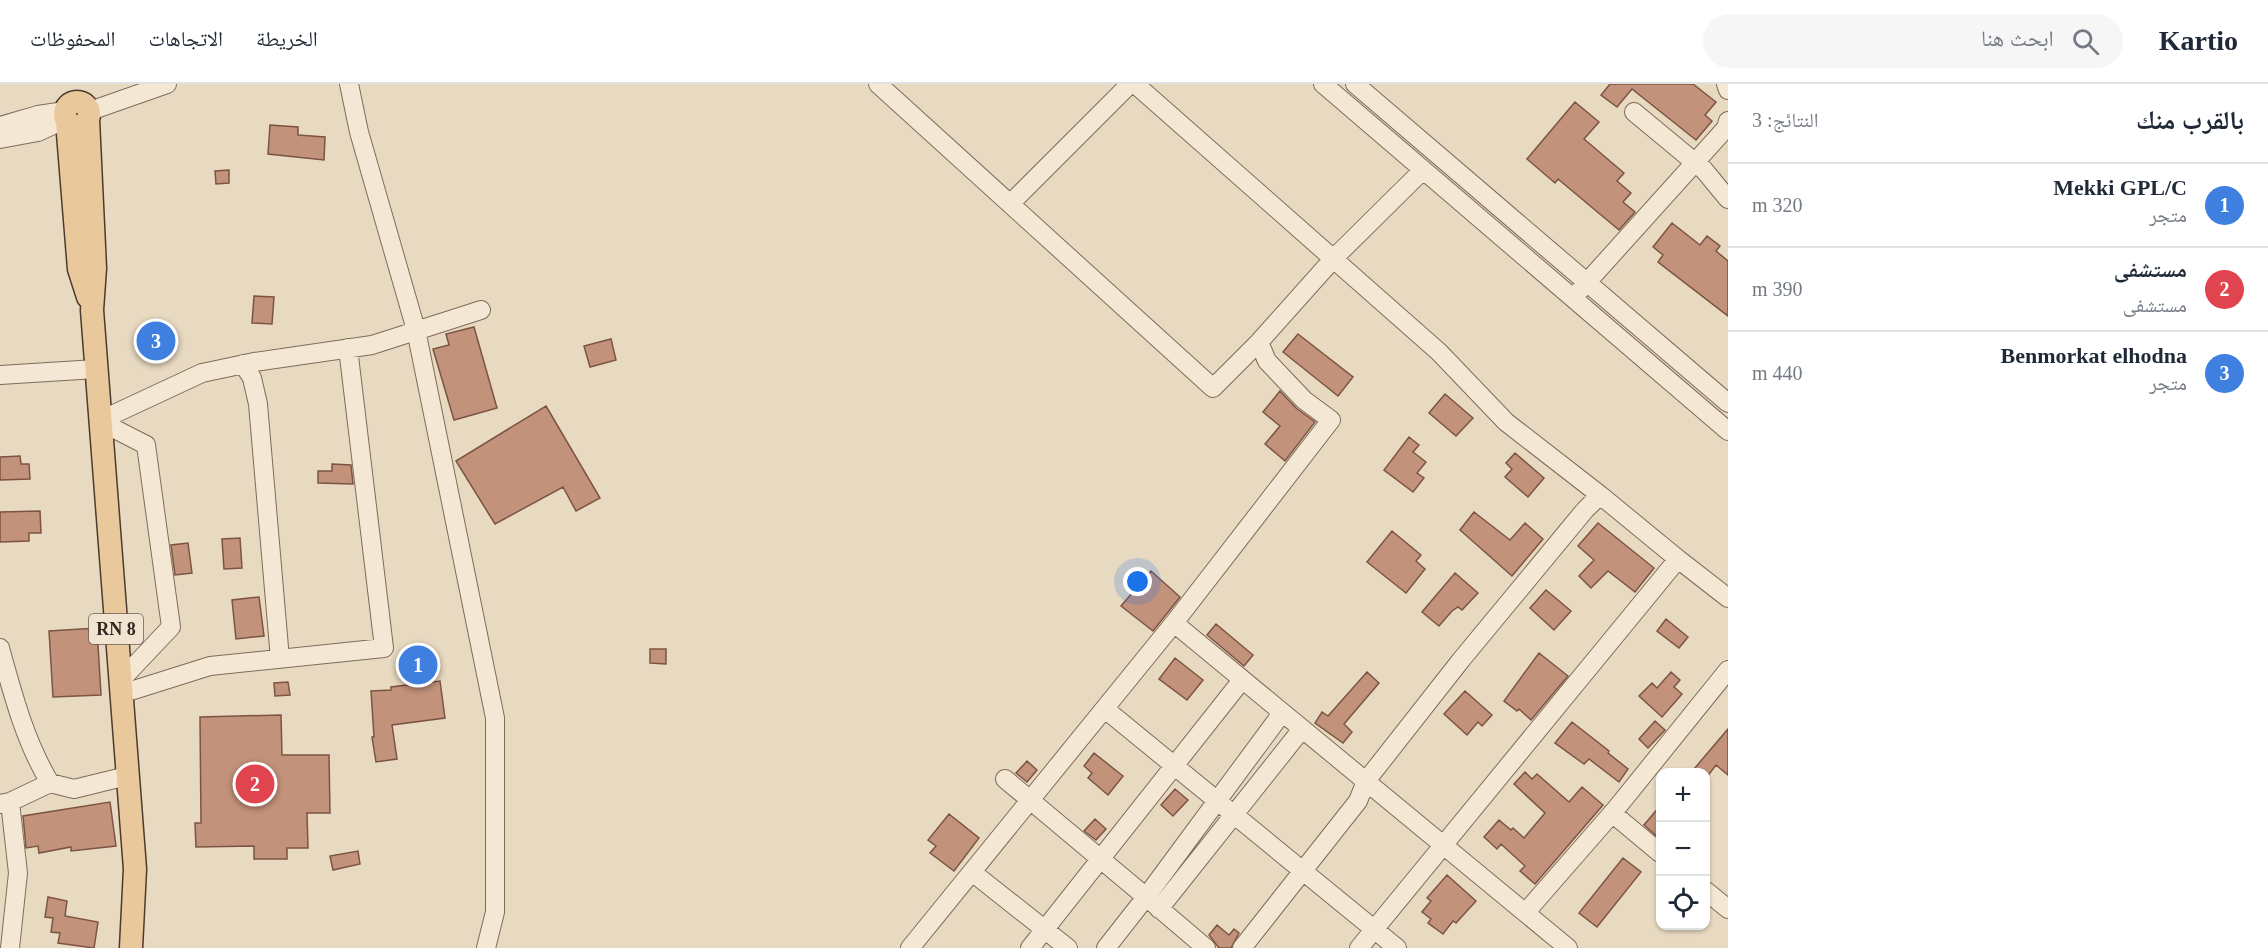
<!DOCTYPE html>
<html lang="ar">
<meta charset="utf-8">
<style>
body{margin:0;font-family:"Times New Roman","Noto Naskh Arabic",serif;background:#f6f6f7;color:#1f2937;direction:rtl}
.controls{position:absolute;right:18px;bottom:18px;display:grid;overflow:hidden;border-radius:12px;box-shadow:0 2px 4px #0004}
.controls button{width:54px;height:54px;display:grid;place-items:center;padding:0;border:0;border-bottom:2px solid #e0e1e3;background:#fff;color:#1f2937;font:30px sans-serif}
.you{position:absolute;left:1138px;top:498px;width:21px;height:21px;margin:-15px;border:4px solid #fff;border-radius:50%;background:#1a73e8;box-shadow:0 0 0 9px #1a73e833}
.badge{display:grid;place-items:center;width:39px;height:39px;border-radius:50%;background:#db2777;color:#fff;font-size:20px;font-weight:700}
.pin{position:absolute;translate:-50% -50%;border:3px solid #fff;box-shadow:0 2px 6px #0006}
.list{margin:0;padding:0;list-style:none}
h2{display:flex;justify-content:space-between;align-items:center;height:78px;margin:0;padding:0 24px;font-size:26px}
h2 small{font-size:20px;font-weight:400;color:#747a83}
.list li{display:grid;grid-template-columns:39px 1fr auto;gap:18px;align-items:center;box-sizing:border-box;height:84px;padding:0 24px;border-top:2px solid #e0e1e3}
.list b{display:block;font-size:22px;white-space:nowrap}
.list p{margin:0;font-size:20px;white-space:nowrap;color:#747a83}
.list em{font-size:20px;font-style:normal;color:#747a83}
.icon{flex:none;width:33px;height:33px;fill:none;stroke:currentColor;stroke-width:2;stroke-linecap:round;stroke-linejoin:round}
.map{position:relative;flex:none;width:1728px;height:864px;overflow:hidden;direction:ltr}
header{display:flex;align-items:center;gap:36px;box-sizing:border-box;height:84px;padding:0 30px;background:#fff;border-bottom:2px solid #e0e1e3}
header strong{font-size:28px}
nav{display:flex;gap:33px;margin-inline-start:auto;font-size:21px}
.search{width:420px;height:54px;background:#f6f6f7;display:flex;align-items:center;gap:15px;box-sizing:border-box;padding:0 21px;border-radius:33px;color:#747a83;font-size:22px}
main{display:flex}
aside{flex:1;background:#fff}
.map>svg:first-child{display:block}
.building{fill:#c3927b;stroke:#7c5443;stroke-width:1.5}
.lines{fill:none;stroke-linecap:round;stroke-linejoin:round}
.minor-casing{stroke:#806b5b;stroke-width:20}
.major-casing{stroke:#4e3a2f;stroke-width:25}
.minor{stroke:#f4e7d3;stroke-width:18}
.major{stroke:#e9c99c;stroke-width:22}
.labels{text-anchor:middle;dominant-baseline:central;stroke-width:4.5;stroke-linejoin:round;paint-order:stroke}
.shield{fill:#f1e4d0;stroke:#6b5e53;stroke-width:1.5}
.shield-label{font-size:18px;font-weight:bold;fill:#31251d}
</style>
<header>
<strong>Kartio</strong>
<div class="search"><svg class="icon" aria-label="search" viewBox="0 0 24 24"><circle cx="10" cy="10" r="6"/><path d="M15 15l6 6"/></svg>ابحث هنا</div>
<nav><a>الخريطة</a><a>الاتجاهات</a><a>المحفوظات</a></nav>
</header>
<main>
<aside>
<h2>بالقرب منك<small>النتائج: 3</small></h2>
<ul class="list">
<li><span class="badge" style="background:#3f7fe0">1</span><div><b>Mekki GPL/C</b><p>متجر</p></div><em>320 m</em></li>
<li><span class="badge" style="background:#e0444e">2</span><div><b>مستشفى</b><p>مستشفى</p></div><em>390 m</em></li>
<li><span class="badge" style="background:#3f7fe0">3</span><div><b>Benmorkat elhodna</b><p>متجر</p></div><em>440 m</em></li>
</ul>
</aside>
<div class="map">
<svg width="1728" height="864" viewBox="0 0 1728 864">
<rect width="100%" height="100%" fill="#e8d9c1"/>
<!-- building -->
<path class="building" d="M1610,0H1693L1716,18L1705,31L1712,37L1696,56L1632,5L1617,23L1601,11Z
M1575,18L1599,38L1584,55L1624,89L1617,97L1631,109L1623,118L1635,128L1619,146L1558,95L1555,99L1527,75Z
M270,41L298,43V51L325,53L324,76L268,70Z
M229,86V99L216,100L215,87Z
M1672,139L1700,161L1707,152L1720,162L1716,167L1728,177V232L1658,178L1663,171L1653,163Z
M254,212L274,213L272,240L252,239Z
M474,243L497,324L454,336L433,265L449,261L446,250Z
M1298,250L1353,293L1338,312L1283,268Z
M611,255L616,276L590,283L584,262Z
M1280,307L1296,324L1315,338L1285,377L1265,360L1280,342L1263,328Z
M1445,310L1473,334L1456,352L1429,329Z
M546,322L600,414L576,427L563,403L495,440L456,377Z
M1409,353L1419,361L1413,368L1426,378L1417,389L1424,394L1413,408L1384,386Z
M1515,369L1544,394L1528,413L1505,393L1512,385L1506,379Z
M20,372L21,380H29L30,395L0,396V373Z
M332,380L351,381L353,400L318,399V387H332Z
M40,427L41,449H29V457L0,458V428Z
M1474,428L1510,456L1525,439L1543,455L1512,492L1460,446Z
M1598,439L1654,484L1635,508L1608,487L1591,504L1579,492L1594,476L1578,462Z
M1392,447L1421,471L1416,477L1425,485L1406,509L1367,478Z
M240,454L242,484L224,485L222,455Z
M188,459L192,489L175,491L171,461Z
M1151,487L1180,513L1153,547L1121,522Z
M1455,489L1478,509L1462,526L1458,523L1452,527L1439,542L1422,528Z
M1546,506L1571,527L1554,546L1530,524Z
M259,513L264,552L236,555L232,516Z
M1666,535L1688,553L1679,564L1657,547Z
M1216,540L1253,571L1244,582L1207,551Z
M97,544L101,611L53,613L49,547Z
M650,565H666V580L650,579Z
M1539,569L1568,592L1531,636L1519,625L1517,627L1504,617Z
M1175,574L1203,596L1187,616L1159,595Z
M1367,588L1379,599L1344,640L1352,648L1343,659L1315,639L1322,628L1328,632Z
M1671,588L1680,596L1674,603L1682,610L1662,633L1639,612L1652,599L1657,604Z
M440,597L445,634L392,641L397,675L376,678L372,653H374L371,607L391,606V603Z
M288,598L290,611L275,612L274,599Z
M1465,607L1492,631L1482,642L1478,638L1467,651L1444,630Z
M281,631L282,671H329L330,729H307L308,764H287V775H254V762L196,763L195,739H201L200,633Z
M1655,637L1665,646L1648,664L1639,655Z
M1572,638L1609,667L1608,669L1628,685L1619,698L1589,675L1584,680L1555,659Z
M1728,645V691L1716,681L1706,694V688H1699L1694,685Z
M1094,669L1123,692L1108,711L1088,694L1092,689L1084,682Z
M1027,677L1037,686L1027,698L1016,689Z
M1525,688L1532,695L1537,690L1569,718L1582,703L1603,721L1535,800L1520,787L1525,782L1501,760L1497,765L1484,753L1499,736L1511,746L1513,744L1524,754L1545,729L1514,700Z
M1175,705L1188,716L1173,732L1161,721Z
M110,718L116,762L71,767V763L39,769L38,762L26,764L23,732Z
M1660,722V755L1644,741Z
M949,730L979,754L954,787L930,769L936,762L928,756Z
M1095,735L1106,745L1096,756L1084,747Z
M358,767L360,780L333,786L330,772Z
M1623,774L1641,788L1597,843L1579,829Z
M1447,791L1476,817L1456,839L1453,837L1443,850L1428,839L1431,835L1422,828L1431,817L1427,814Z
M48,813L67,817L65,832L98,838L94,864L58,859L60,849L51,848L53,834L45,833Z
M1217,841L1229,851L1234,845L1239,849L1231,864H1219L1209,851Z"/>
<g class="lines">
<defs>
<path id="minor" d="M349,0L359,48L416,246L495,634V828L486,864
M878,0L1213,304L1259,258L1334,174L1423,86
M1135,0L1439,268L1506,338L1600,411L1585,426L1461,576L1366,697L1358,717L1242,864
M1323,0L1728,347
M1355,0L1728,319
M1726,0L1728,6
M90,27L167,0
M1634,28L1704,86L1728,115
M0,42L38,31L65,27
M0,55L38,48L66,35
M1010,120L1130,0
M1580,206L1726,44L1728,37
M243,280L252,294L258,320L280,575
M0,291L96,285
M99,337L202,289L254,278L372,261L481,226
M99,337L146,361L171,543L120,597
M1678,475L1728,514
M1174,539L1568,864
M0,564C13,611 25,657 50,699L74,705L127,692
M121,610L210,582L384,564L348,264
M1105,625L1397,864
M1005,695L1146,813L1282,629
M0,720L10,718L50,699
M1612,729L1660,769
M972,788L1068,864
M1706,807L1728,825
M1159,825L1302,645
M1526,828L1615,726L1728,586
M10,864L18,789L10,718
M910,864L1174,539L1331,336L1304,316L1267,277L1259,258
M1030,864L1242,596
M1106,864L1146,813L1206,864
M1359,864L1678,475L1600,411"/>
<path id="major" d="M65 30a12 12 0 1 1 24 0a12 12 0 1 1-24 0Z
M88,36L95,184L92,226L135,785L131,864
M67,37L79,185L88,213"/>
</defs>
<!-- minor casing -->
<use href="#minor" class="minor-casing"/>
<!-- major casing -->
<use href="#major" class="major-casing"/>
<!-- minor -->
<use href="#minor" class="minor"/>
<!-- major -->
<use href="#major" class="major"/>
</g>
<g class="labels">
<!-- shield labels -->
<rect class="shield" x="89" y="530" width="54" height="30" rx="4.5"/>
<g class="shield-label">
<text x="116" y="545">RN 8</text>
</g>
</g>
</svg>
<div class="controls">
<button>+</button>
<button>−</button>
<button><svg class="icon" aria-label="locate" viewBox="0 0 24 24"><circle cx="12" cy="12" r="6"/><path d="M12 2v4M12 18v4M2 12h4M18 12h4"/></svg></button>
</div>
<div class="you"></div>
<div class="pin badge" style="left:418px;top:581px;background:#3f7fe0">1</div>
<div class="pin badge" style="left:255px;top:700px;background:#e0444e">2</div>
<div class="pin badge" style="left:156px;top:257px;background:#3f7fe0">3</div>
</div>
</main>
